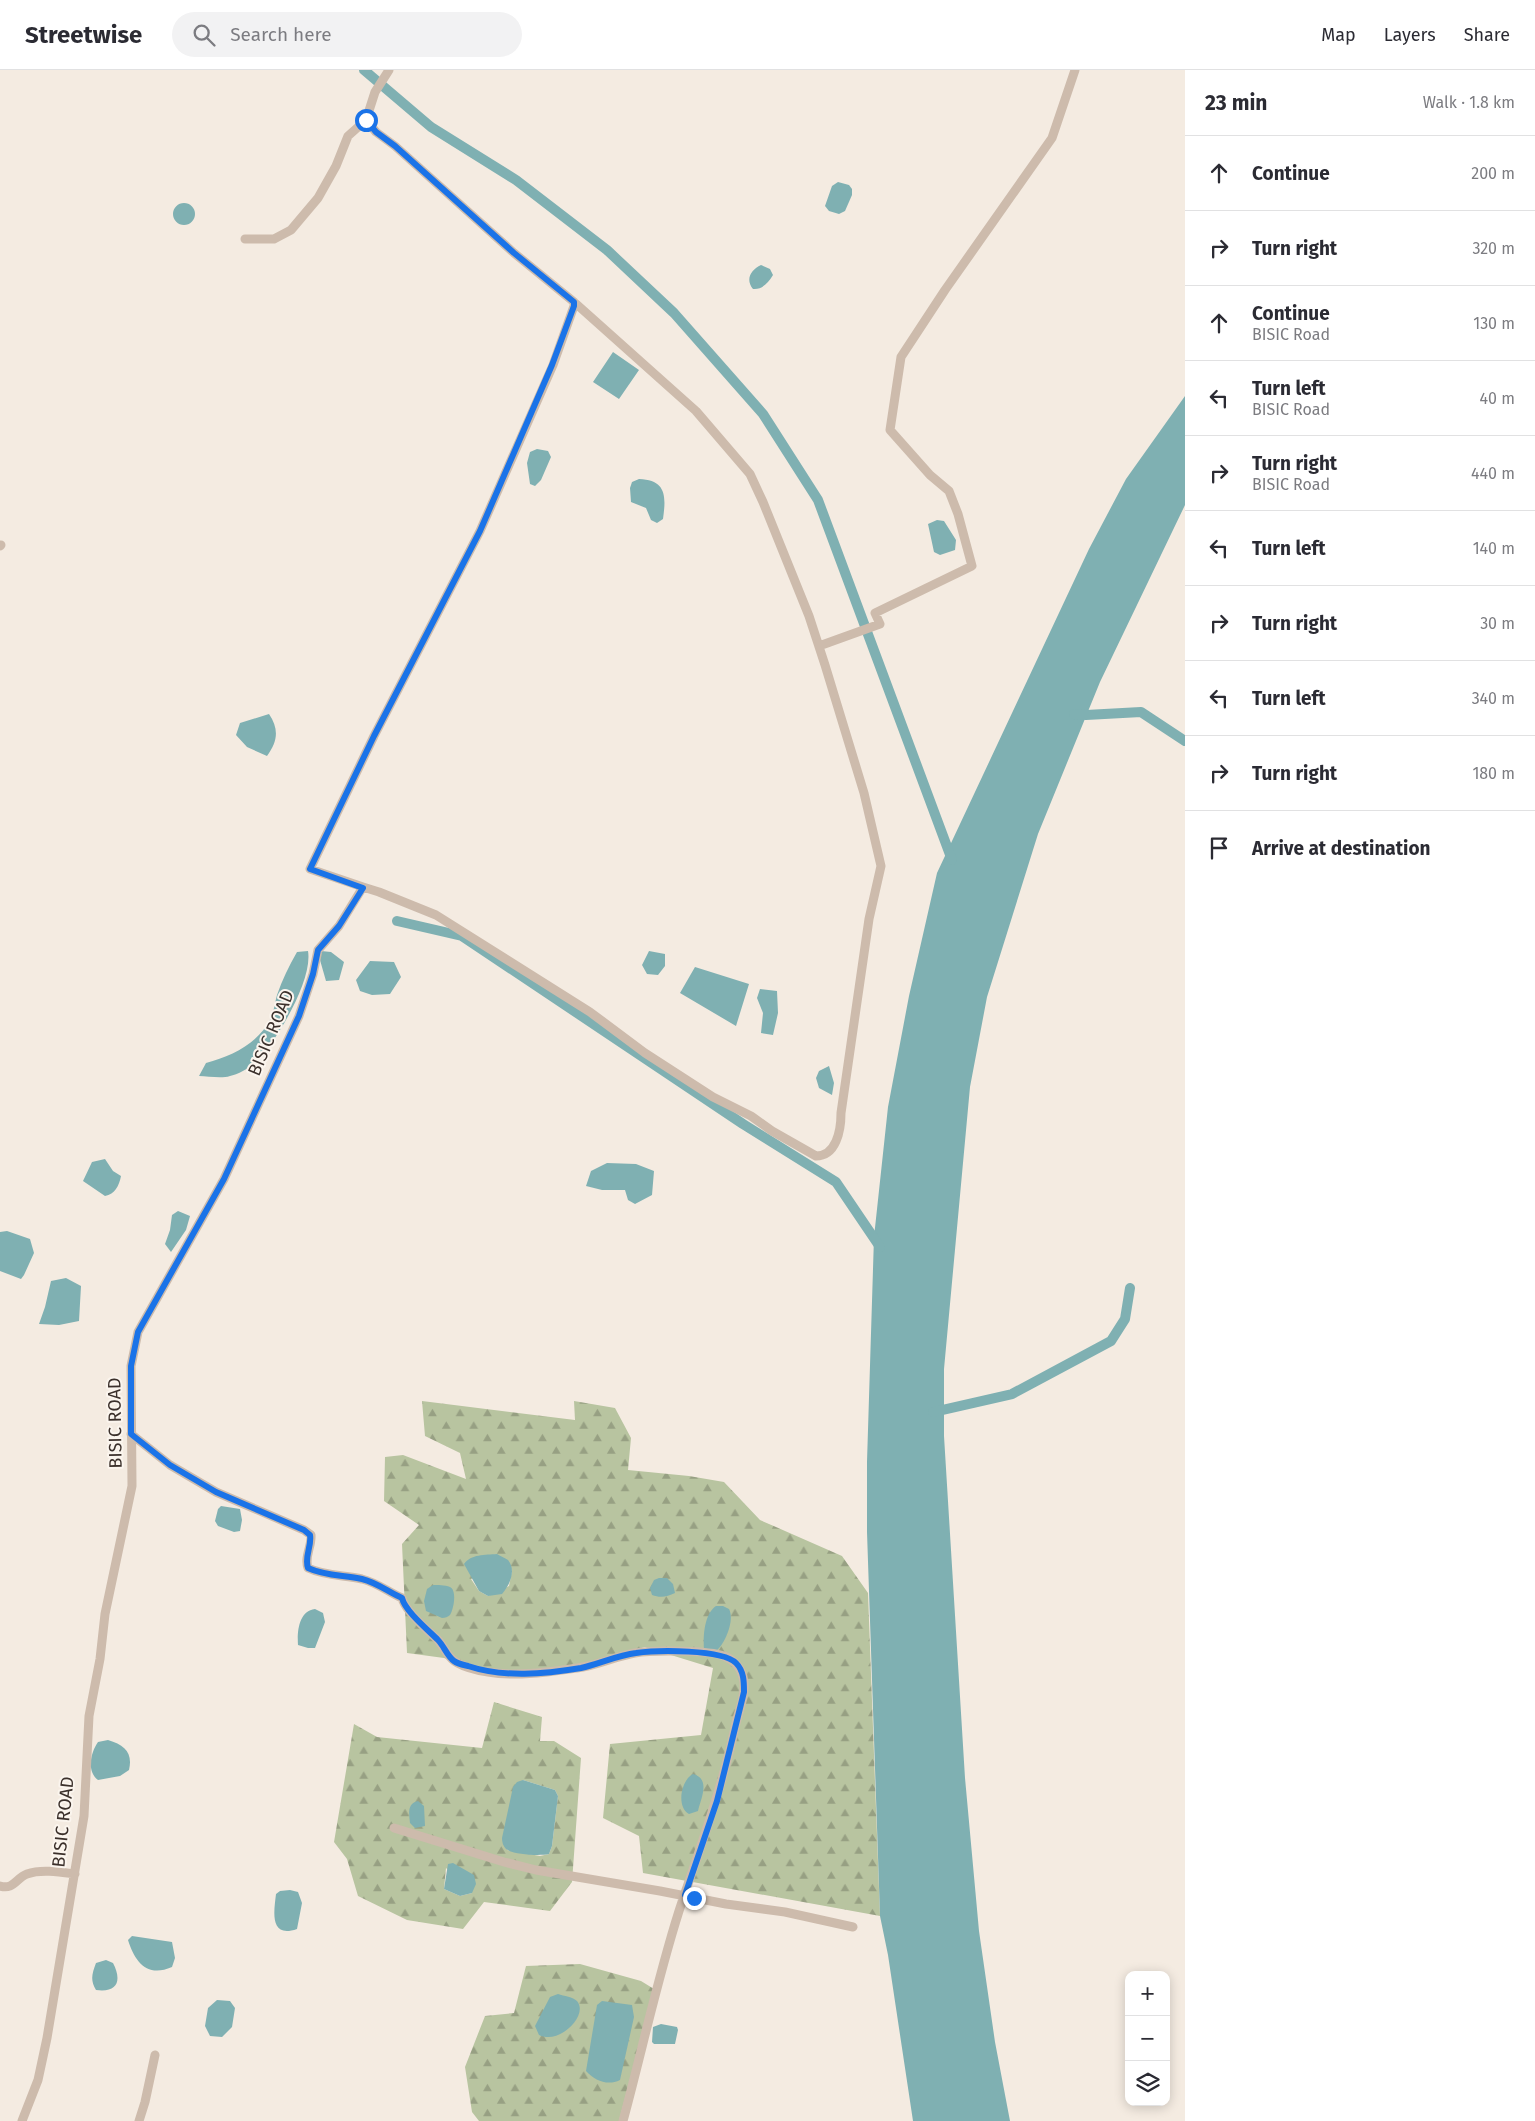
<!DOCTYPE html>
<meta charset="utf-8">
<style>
body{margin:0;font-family:"Fira Sans",sans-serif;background:#f2f2f3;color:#2b2b33}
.controls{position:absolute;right:15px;bottom:15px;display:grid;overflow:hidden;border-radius:10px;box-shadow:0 2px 12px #0003}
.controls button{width:45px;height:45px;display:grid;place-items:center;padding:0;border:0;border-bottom:1px solid #e1e1e2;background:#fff;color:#2b2b33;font:25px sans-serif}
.stop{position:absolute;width:15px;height:15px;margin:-11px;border:4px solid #1a73e8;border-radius:50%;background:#fff}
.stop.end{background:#1a73e8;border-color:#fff;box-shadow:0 1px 5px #0008}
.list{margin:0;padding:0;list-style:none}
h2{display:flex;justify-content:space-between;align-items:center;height:65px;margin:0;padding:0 20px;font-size:21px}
h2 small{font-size:16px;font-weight:400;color:#7c7c81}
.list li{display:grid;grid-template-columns:32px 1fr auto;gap:15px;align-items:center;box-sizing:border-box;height:75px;padding:0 20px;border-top:1px solid #e1e1e2}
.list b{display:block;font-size:19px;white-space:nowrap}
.list p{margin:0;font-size:16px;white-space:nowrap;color:#7c7c81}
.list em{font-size:16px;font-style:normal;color:#7c7c81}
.icon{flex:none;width:28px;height:28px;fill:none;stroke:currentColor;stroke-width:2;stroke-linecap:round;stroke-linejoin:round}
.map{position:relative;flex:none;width:1185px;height:2051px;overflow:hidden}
header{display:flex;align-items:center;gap:30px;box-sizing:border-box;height:70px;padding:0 25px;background:#fff;border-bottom:1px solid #e1e1e2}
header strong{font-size:24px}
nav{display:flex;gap:28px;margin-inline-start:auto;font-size:18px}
.search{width:350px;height:45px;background:#f2f2f3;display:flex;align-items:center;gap:12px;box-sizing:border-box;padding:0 18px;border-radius:28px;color:#7c7c81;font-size:19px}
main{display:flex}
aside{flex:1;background:#fff}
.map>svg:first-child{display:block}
.forest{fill:url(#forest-firs);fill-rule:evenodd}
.water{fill:#7fb0b2}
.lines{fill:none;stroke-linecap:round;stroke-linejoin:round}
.canal{stroke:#7fb0b2;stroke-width:10}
.street{stroke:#cdbbac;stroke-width:9}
.route{stroke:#1a73e8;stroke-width:6}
.labels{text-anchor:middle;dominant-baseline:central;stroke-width:4;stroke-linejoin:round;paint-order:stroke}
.street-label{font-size:18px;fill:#3b302b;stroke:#fbf5ee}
</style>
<header>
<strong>Streetwise</strong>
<div class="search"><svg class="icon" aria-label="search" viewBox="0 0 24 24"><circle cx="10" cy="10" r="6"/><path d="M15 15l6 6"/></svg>Search here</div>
<nav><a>Map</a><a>Layers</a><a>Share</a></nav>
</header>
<main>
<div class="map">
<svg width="1185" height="2051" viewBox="0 0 1185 2051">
<defs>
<pattern id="forest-firs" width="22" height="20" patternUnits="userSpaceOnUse" patternTransform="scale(1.25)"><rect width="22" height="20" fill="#b8c4a0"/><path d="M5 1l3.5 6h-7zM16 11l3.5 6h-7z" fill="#97a083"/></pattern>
</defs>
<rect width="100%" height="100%" fill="#f4ebe1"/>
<!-- forest -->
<path class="forest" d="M422,1331L575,1350L574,1331L615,1338L631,1368L628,1400L689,1406L724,1412L760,1450L842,1486L868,1523L880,1846L643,1803L639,1766L603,1748L610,1674L701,1665L713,1598L645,1577L561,1600L488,1601L444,1588L407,1583L402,1474L419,1455L384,1431L385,1387L403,1385L466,1409L460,1383L425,1366ZM508,1491L512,1501L509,1516L488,1526L479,1521L471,1509Z
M494,1632L542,1647L540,1671H554L581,1688L572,1812L550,1841L484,1832L463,1859L407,1850L358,1826L347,1789L334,1772L354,1654L377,1667L482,1678ZM523,1710L555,1720L558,1726L552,1776L549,1784L540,1786L507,1780ZM446,1798L472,1823L460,1826L444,1819Z
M580,1894L641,1911L654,1919L619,2051H479L472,2042L465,1997L485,1946L514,1943L526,1896Z"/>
<!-- water -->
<path class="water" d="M838,112L849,115L852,119V125L845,141L839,144L829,141L825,136L832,116Z
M173 144a11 11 0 1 1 22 0a11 11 0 1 1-22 0Z
M761,195L770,199L773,205C768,213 762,220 753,219C745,209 751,200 761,195Z
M613,282L639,300L619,329L593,312Z
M1185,326V435L1100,612L1038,764L987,927L970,1017L944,1299V1366L965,1708L979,1861L995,1972L1010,2051H913L888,1885L880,1846L867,1462V1392L874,1167L888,1037L909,926L937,803L1089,479L1126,409Z
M537,379L548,381L551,387L541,410L535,416L530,414L527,393L530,382Z
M639,409C667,410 666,427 663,449L657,453L651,450L646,438L631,432L630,418L632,412Z
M937,450L944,451L956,470L955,480L940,485L934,482L928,454Z
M269,644C279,659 278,671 267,686L247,677L236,665L240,653Z
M308,881C313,910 277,970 257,991C252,997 237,1005 230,1006C221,1009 208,1006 199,1006L206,993C232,986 258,974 271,948C274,941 275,932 277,925C282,910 289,896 297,882Z
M321,881L331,882L344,892L339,910L326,911L320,890Z
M649,881L665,884V896L658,905L647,904L642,895Z
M370,891L394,892L401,907L390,924L372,925L360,921L356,910Z
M695,897L749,914L736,956L680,923Z
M760,919L777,921L778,943L773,965L761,963L763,943L757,928Z
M829,996L834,1013L832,1025L819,1018L816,1008L819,1001Z
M105,1089L113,1101L121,1106C119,1116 115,1124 105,1126L83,1111L92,1092Z
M607,1093L636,1094L654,1101L652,1125L635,1134L628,1130L625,1120H602L586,1116L591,1101Z
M178,1141L190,1146L186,1160L171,1182L165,1174L170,1160L172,1145Z
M7,1161L30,1169L34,1183L24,1205L21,1209L0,1201V1162Z
M66,1208L81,1216L79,1251L59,1255L39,1254L45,1237L51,1211Z
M221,1436L240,1439L242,1450L240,1461L234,1462L218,1456L215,1451L218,1439Z
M497,1484C500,1486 505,1488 508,1490C517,1501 509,1516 502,1524L488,1526L479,1521L464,1494C471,1484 485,1485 497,1484Z
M659,1508H667L673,1514L675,1523C667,1527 660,1528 652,1525L650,1518L654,1510Z
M433,1515C437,1515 445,1515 450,1517C457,1520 454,1539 450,1545C448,1547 445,1548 442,1548L426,1541L424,1531L427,1519Z
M716,1536H723L729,1539C735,1550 725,1574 716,1581L704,1580C703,1567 704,1544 716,1536Z
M315,1539L323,1543L325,1552L315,1578H308L298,1575C297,1561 299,1541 315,1539Z
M108,1670C125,1675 133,1683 129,1700L120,1706L98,1710C86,1701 91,1682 98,1672Z
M693,1704C711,1709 701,1728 698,1741L689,1744C676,1737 681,1710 693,1704Z
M523,1710L555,1720L558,1726L552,1776L549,1784C540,1786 514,1785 506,1779C503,1776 502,1772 502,1768L513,1717L517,1712Z
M418,1731L424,1736L425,1756L415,1758L410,1753C409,1744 407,1733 418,1731Z
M453,1793L474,1805L476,1814L472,1823L460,1826L444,1819L448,1794Z
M290,1820L298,1822L302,1833L297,1859C269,1869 274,1841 276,1824L280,1821Z
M132,1866L172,1872L175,1888L172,1897C147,1908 135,1892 128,1870Z
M106,1890L113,1893C122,1910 118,1923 96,1920C90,1910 92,1904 96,1893Z
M558,1924C564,1926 573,1927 577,1931C589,1945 560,1975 539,1965L535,1956L550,1927Z
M217,1930L230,1931L235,1938L232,1957L222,1967L210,1966L205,1956L208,1938Z
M602,1931L632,1935L634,1947L620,2010C608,2016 595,2011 586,2001L597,1935Z
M661,1954L677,1957L678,1960L675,1974H654L652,1972L653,1957Z"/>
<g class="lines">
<!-- canal -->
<path class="canal" d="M364,0L431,57L516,110L607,180L674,243L763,344L818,430L952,790
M1074,644L1086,645L1141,642L1185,671
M397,851L462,866L743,1054L836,1112L880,1177
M933,1342L1012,1324L1111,1271L1125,1249L1130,1218"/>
<!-- street -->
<path class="street" d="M245,169H274L291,160L318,128L336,96L348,66L366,50L375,22L389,0
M0,476L1,475
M819,576L880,554L875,543L972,496L958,444L949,421L930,405L890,360L901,287L945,220L1052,68L1075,0
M363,817L379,822L436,845L590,942L645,983L713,1027L751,1046L772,1061L816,1086C836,1086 841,1061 841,1043L869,849L881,796L864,723L825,595L809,546L763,432L750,404L696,341L574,232L514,183L395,76L376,62L366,50
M131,1364L170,1395L216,1422L304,1460L311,1465C312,1476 304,1487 308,1498C325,1506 344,1505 362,1509C378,1513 388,1522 402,1528C404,1539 428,1561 437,1569C443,1575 446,1584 452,1589C459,1596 478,1601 488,1602C517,1607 548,1602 577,1598C597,1596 616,1586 635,1583C652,1580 709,1580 724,1586C734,1590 741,1598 743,1607C747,1622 739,1640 736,1653C722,1719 700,1778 679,1841C657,1910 642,1981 623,2051
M394,1758L504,1792L536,1800L660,1821L726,1834L785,1842L853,1857
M0,1816C14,1820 16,1808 27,1804C41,1799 60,1802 75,1804
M22,2051L38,2010L47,1968L84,1746L89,1646L100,1589L105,1544L132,1416L131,1296L138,1262L224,1109L299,946L313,904L318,880L339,856L363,817L310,799L374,666L480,461L553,295L574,236V232
M139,2051L145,2032L155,1985"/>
</g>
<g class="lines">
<!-- route -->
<path class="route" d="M366,50L376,62L395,76L514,183L574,232V236L552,295L480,461L374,666L310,799L363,818L339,856L318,880L313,904L299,946L224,1109L138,1262L131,1296V1364L170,1395L216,1422L304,1460L310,1465C312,1476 304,1487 308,1498C325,1506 344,1505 362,1509C378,1513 388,1522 402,1528C405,1541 428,1560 438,1570C444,1576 447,1586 454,1591C458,1594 464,1595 468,1596C504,1608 545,1604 581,1598C599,1594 618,1585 636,1583C657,1580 722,1579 736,1593C744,1601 744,1612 744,1622L717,1731L685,1825L694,1828"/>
</g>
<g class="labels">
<!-- street labels -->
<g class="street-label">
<text transform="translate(271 963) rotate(-67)">BISIC ROAD</text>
<text transform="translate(115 1353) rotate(-91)">BISIC ROAD</text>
<text transform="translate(63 1752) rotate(-84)">BISIC ROAD</text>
</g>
</g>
</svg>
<div class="controls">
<button>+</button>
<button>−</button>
<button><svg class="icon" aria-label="layers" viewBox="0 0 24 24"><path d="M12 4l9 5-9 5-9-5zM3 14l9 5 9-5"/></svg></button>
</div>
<div class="stop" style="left:366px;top:50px"></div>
<div class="stop end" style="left:694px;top:1828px"></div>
</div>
<aside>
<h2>23 min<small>Walk · 1.8 km</small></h2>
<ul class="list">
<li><svg class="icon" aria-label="ahead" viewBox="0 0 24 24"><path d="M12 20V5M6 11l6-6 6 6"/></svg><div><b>Continue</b></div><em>200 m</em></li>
<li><svg class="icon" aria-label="right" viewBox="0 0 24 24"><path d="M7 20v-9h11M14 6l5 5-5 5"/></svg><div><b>Turn right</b></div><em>320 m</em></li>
<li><svg class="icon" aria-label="ahead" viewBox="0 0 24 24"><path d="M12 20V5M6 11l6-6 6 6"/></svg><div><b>Continue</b><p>BISIC Road</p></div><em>130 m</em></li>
<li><svg class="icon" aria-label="left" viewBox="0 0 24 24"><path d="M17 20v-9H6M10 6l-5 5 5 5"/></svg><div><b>Turn left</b><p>BISIC Road</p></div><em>40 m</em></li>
<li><svg class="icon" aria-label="right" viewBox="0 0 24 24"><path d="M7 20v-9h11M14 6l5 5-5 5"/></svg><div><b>Turn right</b><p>BISIC Road</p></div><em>440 m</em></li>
<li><svg class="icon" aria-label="left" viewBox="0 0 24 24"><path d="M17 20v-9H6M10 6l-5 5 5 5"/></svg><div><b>Turn left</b></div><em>140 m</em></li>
<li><svg class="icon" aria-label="right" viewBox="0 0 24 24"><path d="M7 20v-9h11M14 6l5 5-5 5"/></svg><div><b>Turn right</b></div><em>30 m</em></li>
<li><svg class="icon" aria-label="left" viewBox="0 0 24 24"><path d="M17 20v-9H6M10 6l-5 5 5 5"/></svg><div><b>Turn left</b></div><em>340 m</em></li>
<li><svg class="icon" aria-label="right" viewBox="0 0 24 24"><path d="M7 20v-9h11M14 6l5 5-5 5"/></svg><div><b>Turn right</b></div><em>180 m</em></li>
<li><svg class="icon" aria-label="arrive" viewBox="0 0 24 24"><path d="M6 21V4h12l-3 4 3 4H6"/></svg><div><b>Arrive at destination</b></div></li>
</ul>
</aside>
</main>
